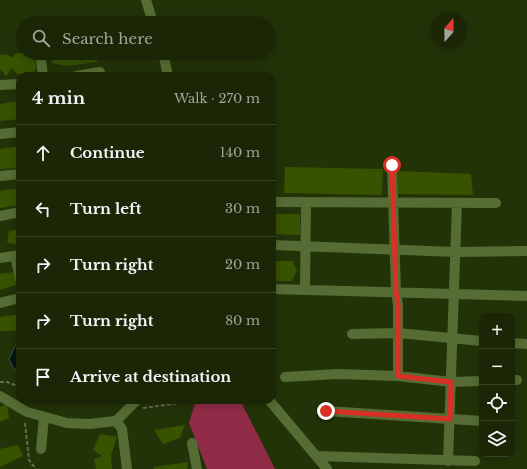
<!DOCTYPE html>
<meta charset="utf-8">
<style>
body{margin:0;font-family:"Libre Baskerville",serif;background:#273214;color:#f1f3f6}
.controls{position:absolute;right:12px;bottom:12px;display:grid;overflow:hidden;border-radius:8px;box-shadow:0 2px 10px #0003}
.controls button{width:36px;height:36px;display:grid;place-items:center;padding:0;border:0;border-bottom:1px solid #384328;background:#1a2606;color:#f1f3f6;font:20px sans-serif}
.compass{position:absolute;left:431px;top:12px;width:36px;height:36px;border-radius:50%;background:#1a2606;box-shadow:0 2px 10px #0003;rotate:20deg}
.stop{position:absolute;width:12px;height:12px;margin:-9px;border:3px solid #d93025;border-radius:50%;background:#fff}
.stop.end{background:#d93025;border-color:#fff;box-shadow:0 1px 4px #0008}
.list{margin:0;padding:0;list-style:none}
h2{display:flex;justify-content:space-between;align-items:center;height:52px;margin:0;padding:0 16px;font-size:17px}
h2 small{font-size:13px;font-weight:400;color:#9fa59b}
.list li{display:grid;grid-template-columns:26px 1fr auto;gap:12px;align-items:center;box-sizing:border-box;height:56px;padding:0 16px;border-top:1px solid #384328}
.list b{display:block;font-size:15px;white-space:nowrap}
.list em{font-size:13px;font-style:normal;color:#9fa59b}
.icon{flex:none;width:22px;height:22px;fill:none;stroke:currentColor;stroke-width:2;stroke-linecap:round;stroke-linejoin:round}
.map{position:relative;flex:none;width:527px;height:469px;overflow:hidden}
.search{position:absolute;background:#1a2606;box-shadow:0 2px 10px #0003;left:16px;top:16px;width:260px;height:44px;display:flex;align-items:center;gap:10px;box-sizing:border-box;padding:0 14px;border-radius:22px;color:#9fa59b;font-size:15px}
.panel{position:absolute;background:#1a2606;box-shadow:0 2px 10px #0003;left:16px;top:72px;width:260px;height:332px;border-radius:12px}
.map>svg:first-child{display:block}
.forest{fill:#902c47}
.water{fill:#041716;stroke:#42544a}
.building{fill:#375300}
.lines{fill:none;stroke-linecap:round;stroke-linejoin:round}
.path{stroke:#607049;stroke-width:2;stroke-dasharray:4 2;stroke-linecap:butt}
.minor{stroke:#556d34;stroke-width:10}
.route{stroke:#d93025;stroke-width:5}
</style>
<div class="map">
<svg width="527" height="469" viewBox="0 0 527 469">
<rect width="100%" height="100%" fill="#233308"/>
<!-- forest -->
<path class="forest" d="M196,400H237L241,402L275,469H207L189,423Z"/>
<!-- water -->
<path class="water" d="M20,344V371L14,369L9,359L15,346Z"/>
<!-- building -->
<path class="building" d="M16,53L34,54L36,69L33,74H17L12,68L6,76L0,69V55L6,54L12,58Z
M50,53H98L97,62L66,66L52,63Z
M20,101V119L0,121V104Z
M20,146V168L0,169V149Z
M285,167L383,169L382,195L284,193Z
M272,170H276V194H272Z
M398,171L471,174L473,195L398,194Z
M20,188V205L0,208V191Z
M272,214H300V235L272,234Z
M20,229V246L7,242L9,231Z
M272,261H292L297,270L292,281H272Z
M14,272L16,285L0,290V274Z
M20,314V328L14,331H0V317Z
M7,404L9,418L0,422V407Z
M185,425L180,438L163,444L154,430Z
M100,434L117,437L111,455L112,469H96L94,459L102,456L93,450Z
M18,445L23,456L0,467V449Z
M188,462L187,469H154V467Z"/>
<g class="lines">
<!-- path -->
<path class="path" d="M0,382H7L20,387
M143,408L194,401
M25,423L29,460L36,469"/>
<!-- minor -->
<path class="minor" d="M146,0L153,23
M40,53L43,76
M163,53L168,76
M76,76L100,72
M0,85L20,84
M0,134L20,132
M392,165L396,292L398,305V376
M0,176L20,174
M272,202L496,203
M0,216L20,212
M272,245L456,252L527,251
M15,256L20,279
M0,258L20,255
M272,289L527,296
M305,290L306,203
M0,303L20,298
M352,334L398,333L482,341
M512,343L527,344
M285,377L338,374L398,376L451,382L482,381
M512,380H517
M0,396L27,412L67,423L89,424L116,421L137,400
M269,400L327,469
M326,411L482,421
M116,421L122,429L127,469
M192,443L197,469
M41,449L44,417
M316,456L475,461
M448,461L457,203"/>
</g>
<g class="lines">
<!-- route -->
<path class="route" d="M326,411L450,419L451,382L398,376V305L396,292L392,165"/>
</g>
</svg>
<div class="controls">
<button>+</button>
<button>−</button>
<button><svg class="icon" aria-label="locate" viewBox="0 0 24 24"><circle cx="12" cy="12" r="6"/><path d="M12 2v4M12 18v4M2 12h4M18 12h4"/></svg></button>
<button><svg class="icon" aria-label="layers" viewBox="0 0 24 24"><path d="M12 4l9 5-9 5-9-5zM3 14l9 5 9-5"/></svg></button>
</div>
<svg class="compass" viewBox="-18 -18 36 36"><path d="M0-13l5 13h-10z" fill="#e53935"/><path d="M0 13l5-13h-10z" fill="#9fa59b"/></svg>
<div class="stop" style="left:392px;top:165px"></div>
<div class="stop end" style="left:326px;top:411px"></div>
<div class="search"><svg class="icon" aria-label="search" viewBox="0 0 24 24"><circle cx="10" cy="10" r="6"/><path d="M15 15l6 6"/></svg>Search here</div>
<section class="panel">
<h2>4 min<small>Walk · 270 m</small></h2>
<ul class="list">
<li><svg class="icon" aria-label="ahead" viewBox="0 0 24 24"><path d="M12 20V5M6 11l6-6 6 6"/></svg><div><b>Continue</b></div><em>140 m</em></li>
<li><svg class="icon" aria-label="left" viewBox="0 0 24 24"><path d="M17 20v-9H6M10 6l-5 5 5 5"/></svg><div><b>Turn left</b></div><em>30 m</em></li>
<li><svg class="icon" aria-label="right" viewBox="0 0 24 24"><path d="M7 20v-9h11M14 6l5 5-5 5"/></svg><div><b>Turn right</b></div><em>20 m</em></li>
<li><svg class="icon" aria-label="right" viewBox="0 0 24 24"><path d="M7 20v-9h11M14 6l5 5-5 5"/></svg><div><b>Turn right</b></div><em>80 m</em></li>
<li><svg class="icon" aria-label="arrive" viewBox="0 0 24 24"><path d="M6 21V4h12l-3 4 3 4H6"/></svg><div><b>Arrive at destination</b></div></li>
</ul>
</section>
</div>
